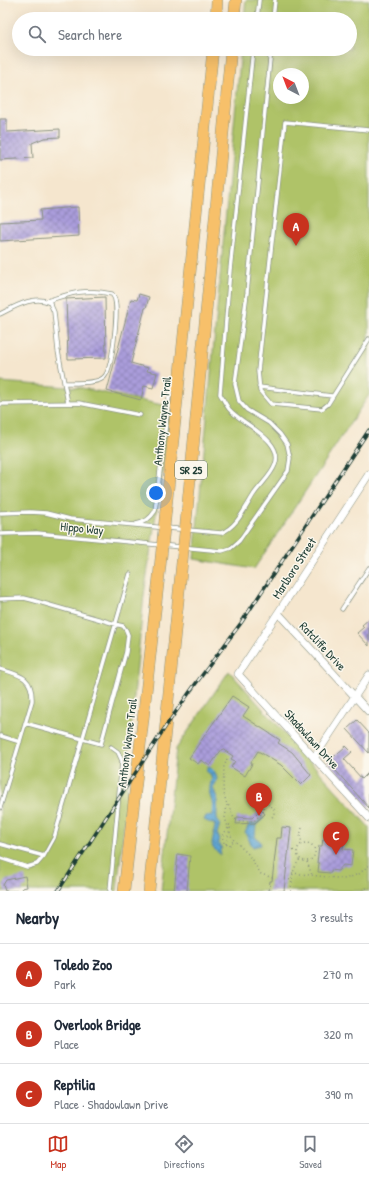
<!DOCTYPE html>
<meta charset="utf-8">
<style>
body{margin:0;font-family:"Patrick Hand",sans-serif;background:#f2f2f3;color:#1f2937}
.compass{position:absolute;left:273px;top:68px;width:36px;height:36px;border-radius:50%;background:#fff;box-shadow:0 4px 16px #0002;rotate:318deg}
.you{position:absolute;left:156px;top:493px;width:14px;height:14px;margin:-10px;border:3px solid #fff;border-radius:50%;background:#1a73e8;box-shadow:0 0 0 6px #1a73e833}
.badge{display:grid;place-items:center;width:26px;height:26px;border-radius:50%;background:#c8321e;color:#fff;font-size:13px;font-weight:700}
.pin{position:absolute;translate:-50% -33px;filter:drop-shadow(0 1px 2px #0008)}
.pin::after{content:'';position:absolute;top:21px;width:14px;height:12px;background:inherit;clip-path:polygon(0 0,100% 0,50% 100%)}
.list{margin:0;padding:0;list-style:none}
h2{display:flex;justify-content:space-between;align-items:center;height:52px;margin:0;padding:0 16px;font-size:17px}
h2 small{font-size:13px;font-weight:400;color:#747a83}
.list li{display:grid;grid-template-columns:26px 1fr auto;gap:12px;align-items:center;box-sizing:border-box;height:60px;padding:0 16px;border-top:1px solid #e0e1e3}
.list b{display:block;font-size:15px;white-space:nowrap}
.list p{margin:0;font-size:13px;white-space:nowrap;color:#747a83}
.list em{font-size:13px;font-style:normal;color:#747a83}
.icon{flex:none;width:22px;height:22px;fill:none;stroke:currentColor;stroke-width:2;stroke-linecap:round;stroke-linejoin:round}
.map{position:relative;flex:none;width:369px;height:891px;overflow:hidden}
.search{position:absolute;background:#fff;box-shadow:0 4px 16px #0002;left:12px;right:12px;top:12px;height:44px;display:flex;align-items:center;gap:10px;box-sizing:border-box;padding:0 14px;border-radius:22px;color:#747a83;font-size:15px}
.sheet{height:232px;background:#fff}
nav{display:flex;justify-content:space-around;align-items:center;box-sizing:border-box;height:56px;border-top:1px solid #e0e1e3;background:#fff;font-size:11px;color:#747a83}
nav a{display:grid;justify-items:center;gap:2px}
nav .on{color:#c8321e}
.map>svg:first-child{display:block}
.park{fill:#afc367;stroke:#67804e;fill-rule:evenodd}
.water{fill:url(#water-waves);stroke:#3c7082}
.building{fill:url(#building-cross-hatch)}
.lines{fill:none;stroke-linecap:round;stroke-linejoin:round}
.service-casing{stroke:#8a9281;stroke-width:5}
.minor-casing{stroke:#8a9281;stroke-width:8}
.trunk-casing{stroke:#8a9281;stroke-width:12}
.path{stroke:#8a9281;stroke-width:1.5;stroke-dasharray:1 3;stroke-linecap:butt}
.service{stroke:#fff;stroke-width:3.5}
.minor{stroke:#fff;stroke-width:7}
.trunk{stroke:#f7c06b;stroke-width:11}
.rail-casing{stroke:#1f3d34;stroke-width:3.5}
.rail{stroke:#fbf7ec;stroke-width:2;stroke-dasharray:6;stroke-linecap:butt}
.labels{text-anchor:middle;dominant-baseline:central;stroke-width:3;stroke-linejoin:round;paint-order:stroke}
.shield{fill:#fbf7ec;stroke:#61756b;stroke-width:1}
.shield-label{font-size:11px;font-weight:bold;fill:#1f3d34}
.street-label{font-size:12px;fill:#1f3d34;stroke:#fbf7ec}
</style>
<div class="map">
<svg width="369" height="891" viewBox="0 0 369 891">
<defs>
<pattern id="water-waves" width="16" height="10" patternUnits="userSpaceOnUse"><rect width="16" height="10" fill="#5aa2d1"/><path d="M0 5q4-4 8 0t8 0" fill="none" stroke="#4a85aa"/></pattern>
<pattern id="building-cross-hatch" width="8" height="8" patternUnits="userSpaceOnUse"><rect width="8" height="8" fill="#aa9ddb"/><path d="M0 0l8 8M0 8l8-8" fill="none" stroke="#8a81b2"/></pattern>
</defs>
<rect width="100%" height="100%" fill="#fbf7ec"/>
<filter id="ink" filterUnits="userSpaceOnUse"><feTurbulence type="fractalNoise" baseFrequency=".025" numOctaves="2"/><feDisplacementMap in="SourceGraphic" scale="8" xChannelSelector="R" yChannelSelector="G"/><feConvolveMatrix kernelMatrix="1 2 1 2 8 2 1 2 1" color-interpolation-filters="sRGB"/></filter>
<filter id="wash" filterUnits="userSpaceOnUse"><feTurbulence type="fractalNoise" baseFrequency=".012" numOctaves="4" result="noise"/><feDisplacementMap in="SourceGraphic" scale="16" xChannelSelector="R" yChannelSelector="G"/><feGaussianBlur stdDeviation="0.9" result="paint"/><feColorMatrix in="noise" values="0 0 0 0 0 0 0 0 0 0 0 0 0 0 0 0 0 1.4 0 .05"/><feComposite in="paint" operator="in"/></filter>
<g filter="url(#wash)">
<rect width="100%" height="100%" fill="#f5e6ce"/>
<!-- park -->
<path class="park" d="M246,0H369V395L254,569L194,559L241,49H350V19H244ZM279,74H303V98H279Z
M0,382L82,388L172,407L144,595L131,726L126,806L117,891H0Z
M229,671L369,827V891H161L176,749Z"/>
<!-- water -->
<path class="water" d="M208,766C217,772 220,778 213,788L217,797V818L220,824L217,834L219,837L218,843L222,848L220,850L221,855L213,848L212,844L215,825L204,820L206,816L212,815L213,805L209,792L210,791C209,781 216,777 206,771Z
M263,817L264,818L256,825L255,837L260,841L261,845L253,847L245,833L249,824H255Z"/>
<g id="blocks">
<!-- building -->
<path class="building" d="M0,119H7V132L60,129V137L44,138L32,143L33,158L0,160Z
M78,207L79,236L0,241V222L41,220L40,210Z
M139,294L149,297L146,308H145L131,363L148,368L147,371L157,373L153,388L144,386L141,400L107,391L131,299L137,300Z
M105,297L106,358L68,359L66,299Z
M369,619V646L357,633L364,627L362,625Z
M232,696L249,707L243,716L280,740L278,743L292,752L311,775L301,785L281,765L258,751L251,762L252,764L245,776L231,767L235,761L231,759L233,756L222,749L210,766L201,760L198,764L189,758Z
M357,720L369,733V753L347,729Z
M346,746L352,752L344,759L362,779L369,772V808L328,762Z
M261,809L265,814L255,823L236,824L237,817L252,818Z
M282,827L291,828L284,891H269L270,881H272L277,838H281Z
M331,830L345,832L343,849L353,850L351,866L343,865L338,871L331,870V873L318,872L319,863H317L319,846H322L323,839H330Z
M178,854L190,856L187,891H174Z
M25,876L27,887L22,888L23,891H5L3,885L6,880Z"/>
</g>
</g>
<g filter="url(#ink)">
<use href="#blocks" fill-opacity="0" stroke="#8a9281" stroke-width="1"/>
<g class="lines">
<defs>
<path id="service" d="M257,19L259,0
M273,19L275,0
M369,130L285,122L258,371L260,391L271,404L322,409L328,404L369,339
M47,301C71,293 87,288 112,294C113,295 115,299 115,300C118,311 113,372 103,378C96,384 73,383 64,383
M0,314C14,307 35,294 50,303L54,312L58,351L68,403
M259,387L332,396
M0,404L79,403L140,415
M0,513L30,512L46,513L70,519L221,533C237,527 245,508 254,494C260,485 271,476 275,465C285,440 241,424 229,409C226,405 223,399 220,394L230,270L253,49
M136,524C145,522 150,519 155,511L169,398L174,377
M0,534L37,533L222,551L231,548L239,541L288,471L290,458L287,444L280,434L269,423L247,410L239,401L235,384L247,293L271,49
M0,599L24,598L32,600L119,625L123,626L126,630L128,635L126,652L101,744L25,723
M342,609L369,568
M0,669C20,675 33,677 32,701L0,808
M1,736L20,742
M0,844L44,856L54,838L130,574
M0,858L27,867L37,864L44,856
M110,891L122,761L118,752L111,747"/>
<path id="minor" d="M369,474L238,674L369,818
M278,613L369,712
M314,758L369,675"/>
<path id="trunk" d="M216,19L217,0
M234,19L236,0
M124,891L161,558L213,49
M149,891L187,512L231,49"/>
</defs>
<!-- service casing -->
<use href="#service" class="service-casing"/>
<!-- minor casing -->
<use href="#minor" class="minor-casing"/>
<!-- trunk casing -->
<use href="#trunk" class="trunk-casing"/>
<!-- path -->
<path class="path" d="M227,759L224,767L223,789L226,802L231,809L234,819L240,821H254L263,812L264,805L266,803L274,808V813L272,818
M227,805L225,818L232,838L248,854L261,874L273,878
M228,828L222,836L224,843L229,846L234,840
M302,828L300,835L302,843
M297 852a9 9 0 1 1 18 0a9 9 0 1 1-18 0Z
M226,844L231,826L228,824
M289,850L297,851
M307,862L312,875
M292,873L345,879L359,874L369,865
M285,879L291,880
M291,891C292,878 292,869 300,859
M363,891L369,886"/>
<!-- service -->
<use href="#service" class="service"/>
<!-- minor -->
<use href="#minor" class="minor"/>
<!-- trunk -->
<use href="#trunk" class="trunk"/>
<defs>
<path id="rail" d="M58,891L168,723L194,686L241,623L369,430"/>
</defs>
<!-- rail casing -->
<use href="#rail" class="rail-casing"/>
<!-- rail -->
<use href="#rail" class="rail"/>
</g>
</g>
<g class="labels">
<!-- shield labels -->
<rect class="shield" x="175" y="461" width="32" height="18" rx="3"/>
<g class="shield-label">
<text x="191" y="470">SR 25</text>
</g>
<!-- street labels -->
<g class="street-label">
<text transform="translate(162 421) rotate(-84)">Anthony Wayne Trail</text>
<text transform="translate(82 528) rotate(6)">Hippo Way</text>
<text transform="translate(294 568) rotate(-57)">Marlboro Street</text>
<text transform="translate(323 646) rotate(47)">Ratcliffe Drive</text>
<text transform="translate(312 739) rotate(48)">Shadowlawn Drive</text>
<text transform="translate(127 743) rotate(-83)">Anthony Wayne Trail</text>
</g>
</g>
</svg>
<svg class="compass" viewBox="-18 -18 36 36"><path d="M0-13l5 13h-10z" fill="#e53935"/><path d="M0 13l5-13h-10z" fill="#747a83"/></svg>
<div class="you"></div>
<div class="pin badge" style="left:296px;top:246px">A</div>
<div class="pin badge" style="left:259px;top:816px">B</div>
<div class="pin badge" style="left:336px;top:855px">C</div>
<div class="search"><svg class="icon" aria-label="search" viewBox="0 0 24 24"><circle cx="10" cy="10" r="6"/><path d="M15 15l6 6"/></svg>Search here</div>
</div>
<section class="sheet">
<h2>Nearby<small>3 results</small></h2>
<ul class="list">
<li><span class="badge">A</span><div><b>Toledo Zoo</b><p>Park</p></div><em>270 m</em></li>
<li><span class="badge">B</span><div><b>Overlook Bridge</b><p>Place</p></div><em>320 m</em></li>
<li><span class="badge">C</span><div><b>Reptilia</b><p>Place · Shadowlawn Drive</p></div><em>390 m</em></li>
</ul>
</section>
<nav>
<a class="on"><svg class="icon" aria-label="map" viewBox="0 0 24 24"><path d="M3 6l6-2 6 2 6-2v14l-6 2-6-2-6 2zM9 4v14M15 6v14"/></svg>Map</a>
<a><svg class="icon" aria-label="directions" viewBox="0 0 24 24"><path d="M12 3l9 9-9 9-9-9zM9 14v-3h6M13 9l2 2-2 2"/></svg>Directions</a>
<a><svg class="icon" aria-label="saved" viewBox="0 0 24 24"><path d="M7 4h10v16l-5-4-5 4z"/></svg>Saved</a>
</nav>
